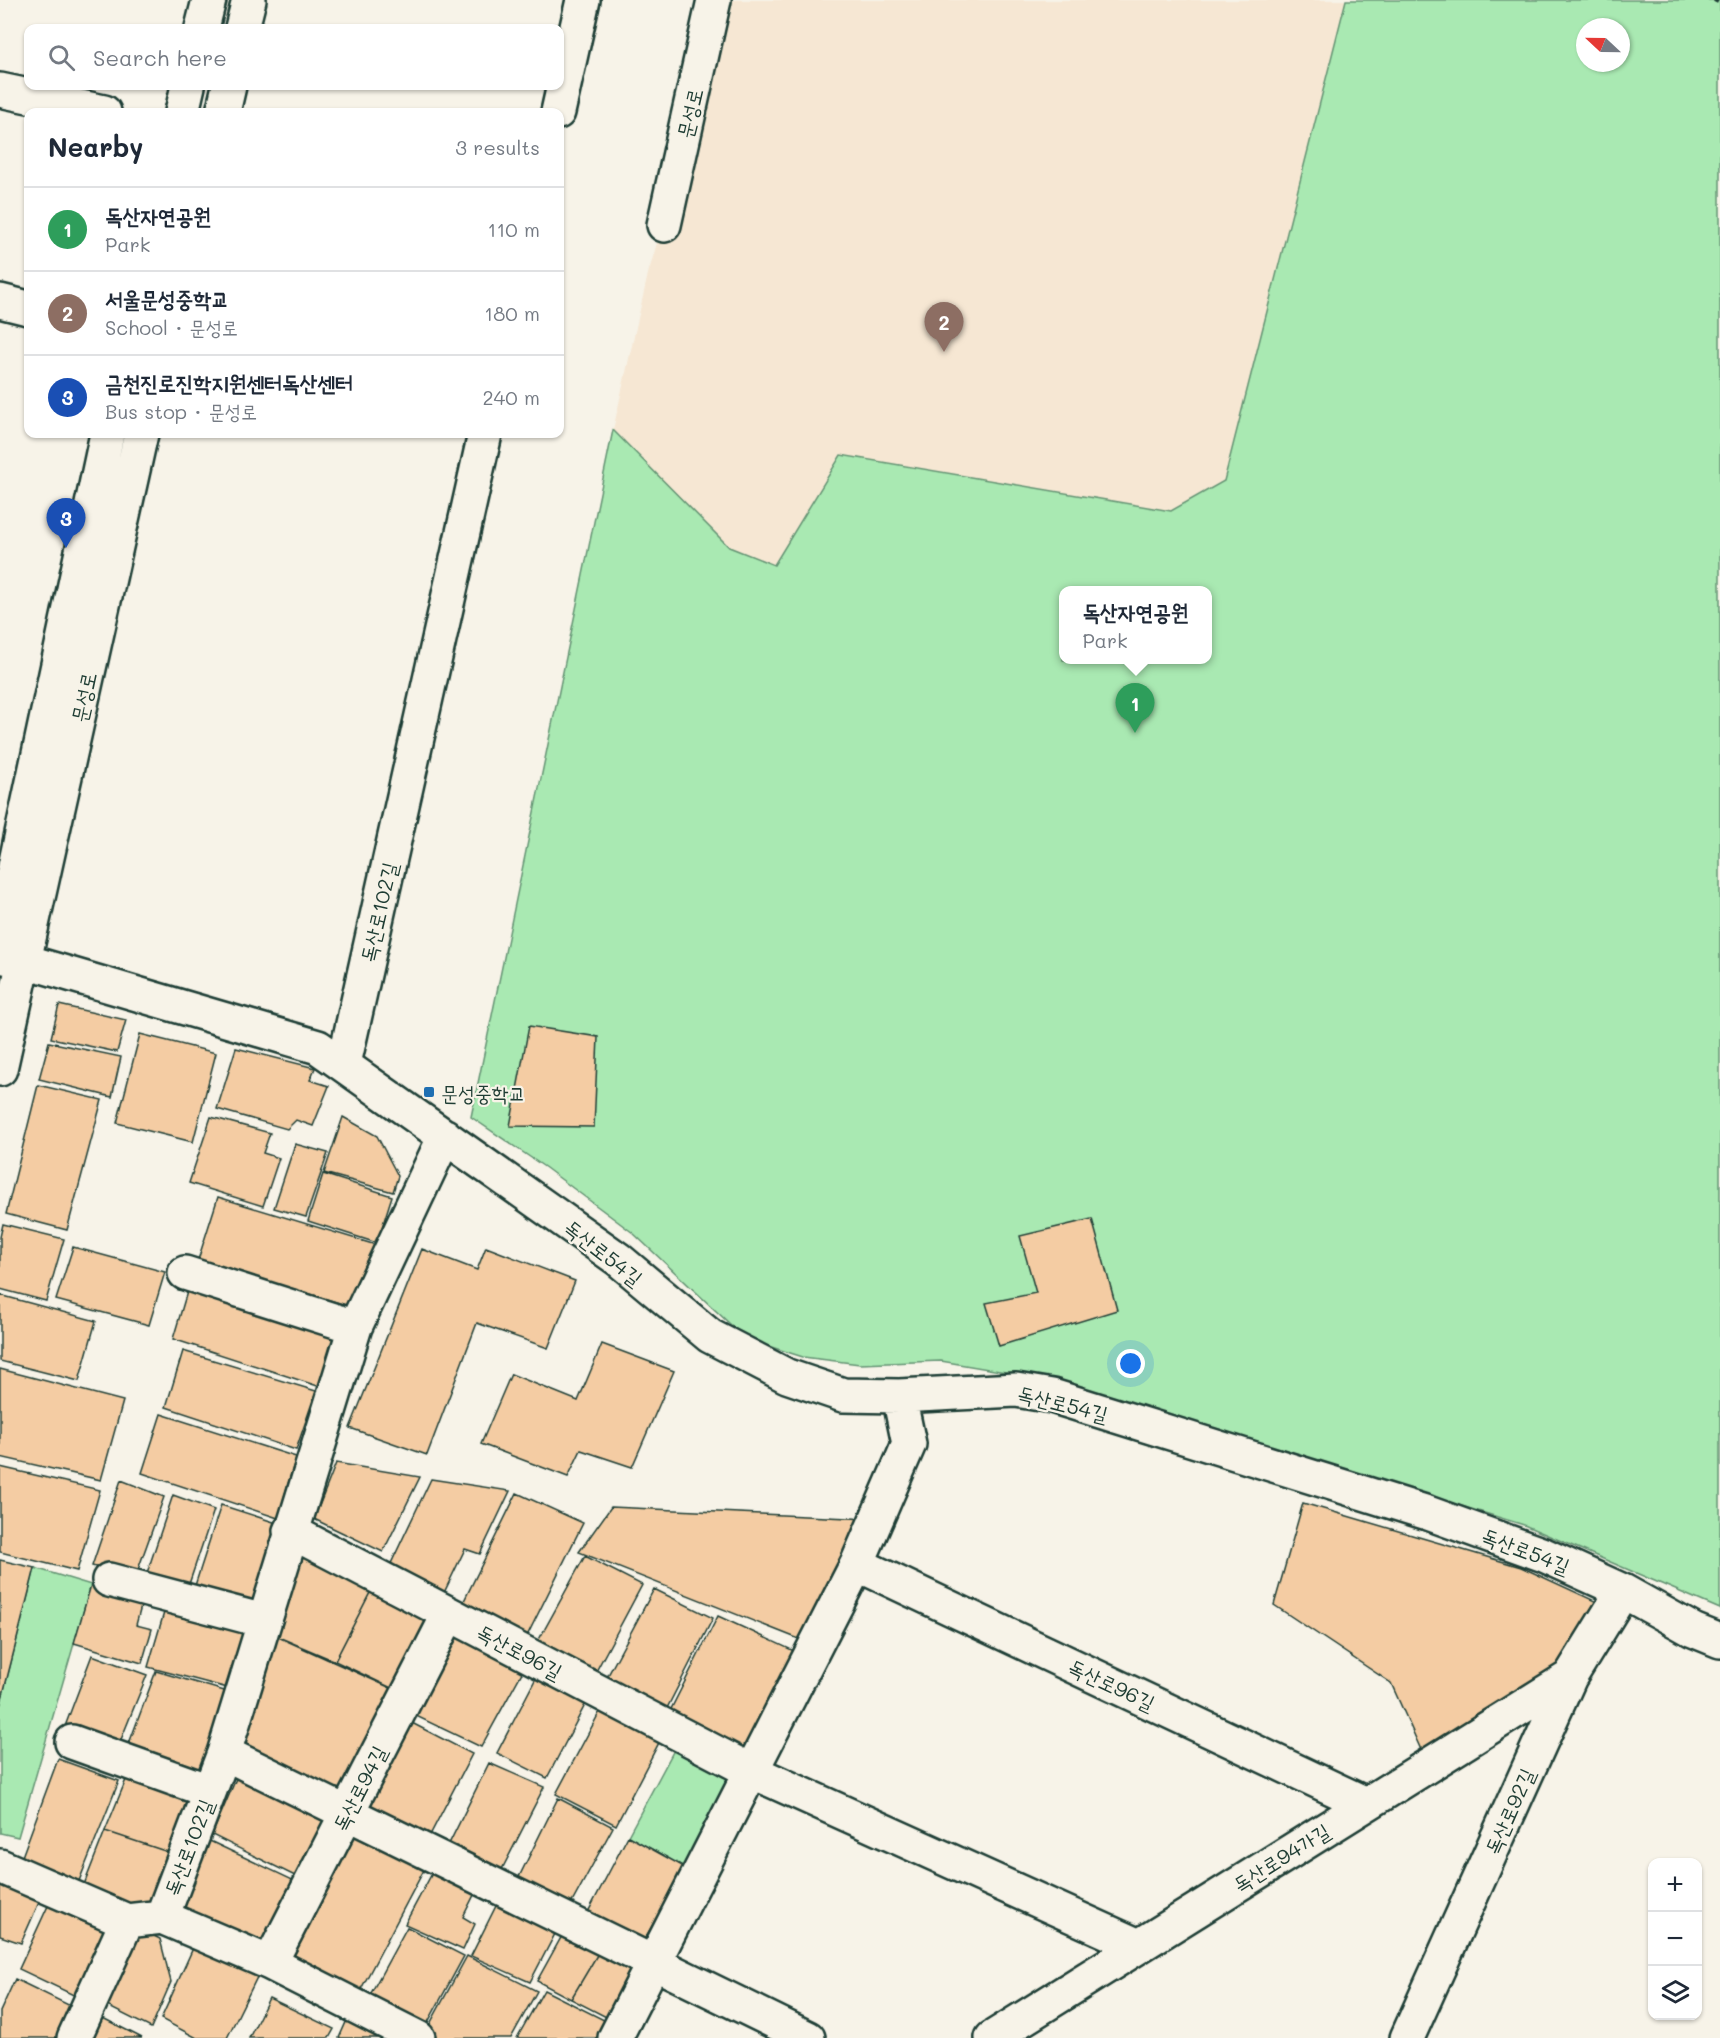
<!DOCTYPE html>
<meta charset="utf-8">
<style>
body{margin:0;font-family:Mali,"Poor Story",sans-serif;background:#f2f2f3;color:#1f2937}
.controls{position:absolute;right:18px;bottom:18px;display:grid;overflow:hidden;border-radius:12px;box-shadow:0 2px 4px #0004}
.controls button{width:54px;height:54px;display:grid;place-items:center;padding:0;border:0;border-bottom:2px solid #e0e1e3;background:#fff;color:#1f2937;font:30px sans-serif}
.compass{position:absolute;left:1576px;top:18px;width:54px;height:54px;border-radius:50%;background:#fff;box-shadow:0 2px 4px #0004;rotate:292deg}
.you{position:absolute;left:1131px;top:1364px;width:21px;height:21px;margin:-15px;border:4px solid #fff;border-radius:50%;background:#1a73e8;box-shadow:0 0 0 9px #1a73e833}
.badge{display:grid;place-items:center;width:39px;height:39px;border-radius:50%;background:#0b8043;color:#fff;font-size:20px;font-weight:700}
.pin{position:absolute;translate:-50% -50px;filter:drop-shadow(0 2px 3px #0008)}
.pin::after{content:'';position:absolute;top:32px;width:21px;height:18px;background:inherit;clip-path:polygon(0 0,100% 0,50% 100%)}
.popup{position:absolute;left:1059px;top:586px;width:153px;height:78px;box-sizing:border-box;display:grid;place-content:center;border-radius:12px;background:#fff;filter:drop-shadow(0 2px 4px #0005);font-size:20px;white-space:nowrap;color:#747a83}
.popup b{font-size:22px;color:#1f2937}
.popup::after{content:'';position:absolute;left:50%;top:100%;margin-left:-12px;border:12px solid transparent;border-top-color:#fff}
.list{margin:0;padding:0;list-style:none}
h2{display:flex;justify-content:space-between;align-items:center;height:78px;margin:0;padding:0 24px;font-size:26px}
h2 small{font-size:20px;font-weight:400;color:#747a83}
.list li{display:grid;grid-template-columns:39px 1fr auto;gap:18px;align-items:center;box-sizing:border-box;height:84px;padding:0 24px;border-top:2px solid #e0e1e3}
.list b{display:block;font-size:22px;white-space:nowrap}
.list p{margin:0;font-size:20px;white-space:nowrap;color:#747a83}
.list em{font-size:20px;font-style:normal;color:#747a83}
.icon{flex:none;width:33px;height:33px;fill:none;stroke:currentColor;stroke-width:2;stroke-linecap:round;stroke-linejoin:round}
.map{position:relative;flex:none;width:1720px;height:2038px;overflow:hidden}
.search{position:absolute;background:#fff;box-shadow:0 2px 4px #0004;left:24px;top:24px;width:540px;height:66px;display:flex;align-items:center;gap:15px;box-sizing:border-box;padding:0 21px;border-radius:12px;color:#747a83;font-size:22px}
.panel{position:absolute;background:#fff;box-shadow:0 2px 4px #0004;left:24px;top:108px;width:540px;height:330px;border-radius:12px}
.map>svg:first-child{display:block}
.built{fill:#f6e7d3}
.green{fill:#a9e9b2;stroke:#649373;stroke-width:1.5;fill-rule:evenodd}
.building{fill:#f4cca3;stroke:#1f3d34;stroke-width:1.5}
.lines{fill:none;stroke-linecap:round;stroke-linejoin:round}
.minor-casing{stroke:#1f3d34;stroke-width:38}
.major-casing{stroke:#1f3d34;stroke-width:38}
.path{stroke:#1f3d34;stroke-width:4;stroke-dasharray:4.5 4.5;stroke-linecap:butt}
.minor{stroke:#f7f3e8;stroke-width:33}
.major{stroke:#f7f3e8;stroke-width:33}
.poi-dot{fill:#1f6fb2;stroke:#f7f3e8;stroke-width:2}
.labels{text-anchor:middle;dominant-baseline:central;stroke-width:4.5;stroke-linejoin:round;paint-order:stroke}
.street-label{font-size:21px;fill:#1f3d34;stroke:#f7f3e8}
.poi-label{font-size:21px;fill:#1f3d34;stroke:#f7f3e8;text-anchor:start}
</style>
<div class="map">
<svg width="1720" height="2038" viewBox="0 0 1720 2038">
<rect width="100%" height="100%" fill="#f7f3e8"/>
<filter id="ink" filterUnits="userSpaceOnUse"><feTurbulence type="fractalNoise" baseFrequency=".0167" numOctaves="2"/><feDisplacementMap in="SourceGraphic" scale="12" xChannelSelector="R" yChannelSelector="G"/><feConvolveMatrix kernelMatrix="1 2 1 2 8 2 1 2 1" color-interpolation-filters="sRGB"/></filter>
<g filter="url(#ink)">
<!-- built -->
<path class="built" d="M728,0H1346L1224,481L1171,511L841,455L775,566L729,547L613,430L648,274Z"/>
<!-- green -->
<path class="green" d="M1346,0H1720V1609L1524,1525L1041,1378L941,1361L860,1364L803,1357L746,1339L633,1233L546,1168L471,1117L613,430L729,547L774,565L841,455L1171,511L1224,481ZM1585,27H1621V63H1585ZM1063,590H1207V660H1063Z
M35,1568L91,1585L18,1837L0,1833V1706Z
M682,1735L751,1771L686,1868L628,1836Z"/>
<!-- building -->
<path class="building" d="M59,1005L126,1020L117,1052L51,1038Z
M529,1026L598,1037L594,1127L510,1126Z
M140,1034L216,1053L193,1142L117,1123Z
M49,1042L121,1057L112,1097L39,1079Z
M236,1048L315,1068L310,1080L329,1086L313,1126L296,1120L287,1129L217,1109Z
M38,1085L102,1100L67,1230L6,1214Z
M211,1117L270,1133L263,1153L279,1158L263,1206L189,1183Z
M343,1117L377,1136L398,1176L393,1192L324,1173Z
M295,1144L328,1153L306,1217L274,1208Z
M323,1174L392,1196L377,1243L308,1221Z
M218,1197L376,1245L356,1308L198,1260Z
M1092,1219L1117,1310L999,1346L986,1303L1036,1293L1020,1236Z
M3,1224L64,1239L46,1301L0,1289V1237Z
M73,1247L165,1272L149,1325L56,1300Z
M486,1247L575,1281L548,1348L477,1323L427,1455L350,1428L422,1249L477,1270Z
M189,1285L329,1332L339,1352L327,1389L173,1339Z
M0,1295L96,1321L79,1381L0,1361Z
M602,1344L674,1371L632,1467L581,1450L568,1477L481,1444L511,1374L578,1401Z
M183,1351L316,1391L296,1450L166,1407Z
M0,1369L123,1401L101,1480L0,1457Z
M161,1414L296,1457L278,1518L142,1473Z
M336,1463L420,1477L383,1552L314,1519Z
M0,1467L100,1490L77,1571L0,1552Z
M431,1479L510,1491L480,1554L465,1549L441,1599L387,1572Z
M121,1480L164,1497L135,1578L92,1566Z
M517,1493L583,1523L525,1640L461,1607Z
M173,1495L214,1510L186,1593L144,1582Z
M1303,1503L1521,1567L1597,1602L1564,1674L1426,1761L1391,1683L1274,1605Z
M221,1505L286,1526L259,1616L191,1598Z
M611,1507L870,1519L804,1641L579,1552Z
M291,1534L377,1579L335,1661L276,1636Z
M585,1556L642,1585L594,1675L536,1645Z
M0,1560L35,1568L0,1706Z
M377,1579L446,1614L404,1694L335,1661Z
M91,1585L143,1599L136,1625L152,1629L142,1663L74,1643Z
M654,1589L713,1618L665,1712L605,1681Z
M168,1599L260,1622L239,1691L148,1667Z
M718,1616L805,1656L760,1743L733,1753L666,1719Z
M458,1629L526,1665L481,1747L414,1715Z
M276,1636L404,1694L346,1808L227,1751Z
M92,1655L147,1675L118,1747L64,1729Z
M156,1671L238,1695L208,1786L124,1757Z
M537,1676L586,1703L547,1778L497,1753Z
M605,1702L664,1733L616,1825L556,1794Z
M408,1721L472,1754L428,1839L364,1806Z
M58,1759L119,1781L77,1886L20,1862Z
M489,1763L544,1787L499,1875L447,1848Z
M130,1770L202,1797L180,1856L105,1831Z
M238,1774L331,1821L301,1879L212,1835Z
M558,1798L613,1827L569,1908L517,1881Z
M105,1831L180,1856L158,1914L80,1895Z
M354,1832L426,1866L360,1991L289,1955Z
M197,1835L299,1883L261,1954L167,1915Z
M628,1836L686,1868L641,1945L586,1916Z
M436,1866L478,1887L463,1917L475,1924L463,1950L405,1924Z
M0,1881L40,1900L21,1943L0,1936Z
M53,1895L120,1925L86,2001L19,1969Z
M500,1898L558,1928L530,1982L471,1956Z
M131,1925L160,1939L171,1982L151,2028L97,2001Z
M407,1927L464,1956L421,2035L364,2006Z
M563,1934L600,1950L571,1999L537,1981Z
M198,1937L263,1965L227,2038H197L161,2019Z
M600,1950L626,1960L637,1986L618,2023L571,1999Z
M467,1956L537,1991L511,2038H430L424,2035Z
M15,1979L81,2011L69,2038H0V2012Z
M544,1990L616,2026L609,2038H517Z
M269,1998L334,2029L329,2038H249Z
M351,2011L404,2038H339Z
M91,2012L142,2038H79Z"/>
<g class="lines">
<defs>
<path id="minor" d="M0,90L104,112
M558,112L583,0
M664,225L714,0
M0,301L28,308
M0,956L25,961L318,1047L618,1259L710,1336L787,1376L843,1395L899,1396L1016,1390L1052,1396L1428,1513L1544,1555L1623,1591L1693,1630L1720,1641
M344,1064L485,434
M185,1273L355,1327
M290,1531L751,1771L1139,1946
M857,1564L1366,1804
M109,1580L264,1621
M72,1742L209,1791
M224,1753L808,2038
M0,1866L127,1921
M162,1917L270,1963L418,2038
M127,1921L162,1917L224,1753L355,1327L445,1136
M270,1963L449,1614
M74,2038L127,1921
M615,2038L857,1564L909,1444L899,1396
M992,2038L1570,1677
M1407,2038L1570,1677L1623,1591"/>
<path id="major" d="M202,28L209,0
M242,28L249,0
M182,112L188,86
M223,112L229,86
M0,937L107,434
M0,1069L141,434"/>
</defs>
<!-- minor casing -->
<use href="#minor" class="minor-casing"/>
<!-- major casing -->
<use href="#major" class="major-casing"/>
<!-- path -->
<path class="path" d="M1714,0L1720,3"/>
<!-- minor -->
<use href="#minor" class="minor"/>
<!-- major -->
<use href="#major" class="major"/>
</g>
</g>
<!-- markers -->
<rect class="poi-dot" x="423" y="1086" width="12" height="12" rx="3"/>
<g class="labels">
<!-- street labels -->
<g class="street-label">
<text transform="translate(689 113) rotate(-77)">문성로</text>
<text transform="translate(83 697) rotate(-78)">문성로</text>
<text transform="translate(378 912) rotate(-77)">독산로102길</text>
<text transform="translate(604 1252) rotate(38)">독산로54길</text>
<text transform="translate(1063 1403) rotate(14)">독산로54길</text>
<text transform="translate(1526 1550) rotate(21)">독산로54길</text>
<text transform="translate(520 1651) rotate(28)">독산로96길</text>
<text transform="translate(1112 1684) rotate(25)">독산로96길</text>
<text transform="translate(359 1788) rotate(-63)">독산로94길</text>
<text transform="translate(1509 1811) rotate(-66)">독산로92길</text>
<text transform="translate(188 1847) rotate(-69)">독산로102길</text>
<text transform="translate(1281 1857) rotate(-32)">독산로94가길</text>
</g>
<!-- poi labels -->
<g class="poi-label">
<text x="441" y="1092">문성중학교</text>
</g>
</g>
</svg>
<div class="controls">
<button>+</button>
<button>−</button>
<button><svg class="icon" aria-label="layers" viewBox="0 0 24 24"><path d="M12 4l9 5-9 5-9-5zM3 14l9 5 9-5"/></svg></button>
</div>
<svg class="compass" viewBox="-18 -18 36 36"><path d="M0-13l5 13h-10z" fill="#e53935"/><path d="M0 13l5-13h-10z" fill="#747a83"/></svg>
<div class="you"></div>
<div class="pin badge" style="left:1135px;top:733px;background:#2e9e5b">1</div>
<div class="popup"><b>독산자연공원</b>Park</div>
<div class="pin badge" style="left:944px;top:352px;background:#8d6e63">2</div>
<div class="pin badge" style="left:66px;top:548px;background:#1a4fb4">3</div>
<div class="search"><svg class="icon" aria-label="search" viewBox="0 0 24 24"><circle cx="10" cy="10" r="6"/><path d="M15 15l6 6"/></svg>Search here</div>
<section class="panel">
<h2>Nearby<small>3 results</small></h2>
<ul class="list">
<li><span class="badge" style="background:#2e9e5b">1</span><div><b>독산자연공원</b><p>Park</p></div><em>110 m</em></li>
<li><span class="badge" style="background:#8d6e63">2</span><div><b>서울문성중학교</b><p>School · 문성로</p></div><em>180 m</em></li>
<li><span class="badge" style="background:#1a4fb4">3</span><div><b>금천진로진학지원센터독산센터</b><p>Bus stop · 문성로</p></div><em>240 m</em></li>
</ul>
</section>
</div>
